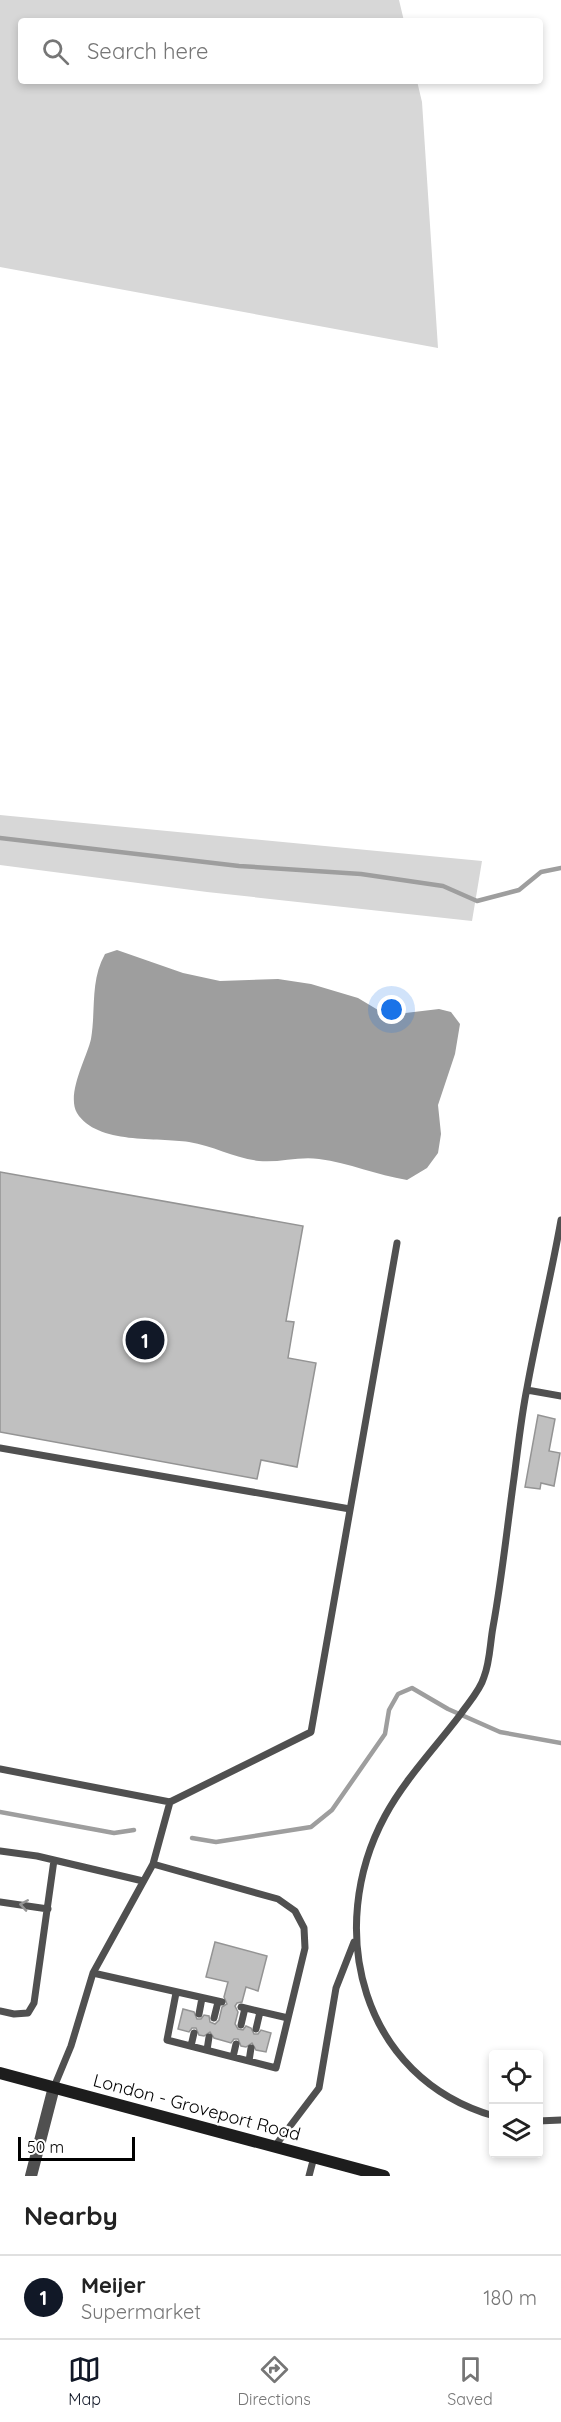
<!DOCTYPE html>
<style>
body{margin:0;font-family:Quicksand,sans-serif;background:#f6f6f6;color:#222}
.controls{position:absolute;right:18px;bottom:18px;display:grid;overflow:hidden;border-radius:6px;box-shadow:0 3px 9px #0003}
.controls button{width:54px;height:54px;display:grid;place-items:center;padding:0;border:0;border-bottom:2px solid #e0e0e0;background:#fff;color:#222;font:30px sans-serif}
.scale{position:absolute;left:18px;bottom:15px;width:117px;box-sizing:border-box;padding-left:6px;border:3px solid #000;border-top:0;font-size:16px;line-height:21px;white-space:nowrap;color:#000;-webkit-text-stroke:4px #fff;paint-order:stroke}
.you{position:absolute;left:392px;top:1010px;width:21px;height:21px;margin:-15px;border:4px solid #fff;border-radius:50%;background:#1a73e8;box-shadow:0 0 0 9px #1a73e833}
.badge{display:grid;place-items:center;width:39px;height:39px;border-radius:50%;background:#111827;color:#fff;font-size:20px;font-weight:700}
.pin{position:absolute;translate:-50% -50%;border:3px solid #fff;box-shadow:0 2px 6px #0006}
.list{margin:0;padding:0;list-style:none}
h2{display:flex;justify-content:space-between;align-items:center;height:78px;margin:0;padding:0 24px;font-size:26px}
h2 small{font-size:20px;font-weight:400;color:#767676}
.list li{display:grid;grid-template-columns:39px 1fr auto;gap:18px;align-items:center;box-sizing:border-box;height:84px;padding:0 24px;border-top:2px solid #e0e0e0}
.list b{display:block;font-size:22px;white-space:nowrap}
.list p{margin:0;font-size:20px;white-space:nowrap;color:#767676}
.list em{font-size:20px;font-style:normal;color:#767676}
.icon{flex:none;width:33px;height:33px;fill:none;stroke:currentColor;stroke-width:2;stroke-linecap:round;stroke-linejoin:round}
.map{position:relative;flex:none;width:561px;height:2176px;overflow:hidden}
.search{position:absolute;background:#fff;box-shadow:0 3px 9px #0003;left:18px;right:18px;top:18px;height:66px;display:flex;align-items:center;gap:15px;box-sizing:border-box;padding:0 21px;border-radius:6px;color:#767676;font-size:22px}
.sheet{height:162px;background:#fff}
nav{display:flex;justify-content:space-around;align-items:center;box-sizing:border-box;height:84px;border-top:2px solid #e0e0e0;background:#fff;font-size:16px;color:#767676}
nav a{display:grid;justify-items:center;gap:3px}
nav .on{color:#111827}
.map>svg:first-child{display:block}
.green{fill:#d7d7d7}
.water{fill:#9e9e9e}
.lines{fill:none;stroke-linecap:round;stroke-linejoin:round}
.stream{stroke:#9e9e9e;stroke-width:4.5}
.building{fill:#c0c0c0;stroke:#949494;stroke-width:1.5}
.lane{stroke:#505050;stroke-width:7}
.street{stroke:#505050;stroke-width:12}
.secondary{stroke:#1d1d1d;stroke-width:12}
.oneway{stroke:#969696}
.labels{text-anchor:middle;dominant-baseline:central;stroke-width:5;stroke-linejoin:round;paint-order:stroke}
.street-label{font-size:18px;fill:#000;stroke:#fff}
</style>
<div class="map">
<svg width="561" height="2176" viewBox="0 0 561 2176">
<rect width="100%" height="100%" fill="#fff"/>
<!-- green -->
<path class="green" d="M0,0H399L404,21H21V81H417L422,102L438,348L0,267Z
M0,815L482,861L472,921L207,892L0,865Z"/>
<!-- water -->
<path class="water" d="M117,950L183,973L220,981L278,979L311,984L358,998L383,1013L397,1014L439,1009L451,1012L460,1024L455,1054L438,1105L441,1134L438,1153L427,1168L407,1180C377,1175 349,1163 319,1159C299,1156 279,1163 259,1161C235,1158 213,1146 189,1142C158,1137 97,1145 77,1113C66,1094 87,1057 91,1039C96,1009 90,981 105,954Z"/>
<g class="lines">
<!-- stream -->
<path class="stream" d="M0,838L239,866L361,874L443,886L477,901L519,890L541,872L561,868
M0,1812L114,1833L134,1830
M192,1838L216,1842L311,1827L332,1810L385,1734L389,1710L398,1694L412,1688L448,1709L500,1732L561,1743"/>
</g>
<!-- building -->
<path class="building" d="M0,1172L303,1226L286,1321L294,1322L288,1358L316,1363L297,1467L261,1460L257,1479L0,1432Z
M538,1415L555,1419L549,1451L560,1453L554,1486L541,1483L540,1489L525,1487Z
M215,1942L267,1956L258,1991L246,1987L242,2002L237,2003L235,2006L238,2012L235,2024L238,2029L243,2030L246,2026L251,2028L254,2034H258L261,2030L271,2033L266,2052L256,2050L252,2043L246,2047L241,2046L238,2039H234L231,2043L214,2038L210,2032L204,2036L199,2035L196,2028H192L189,2032L178,2029L183,2009L194,2012L197,2019H201L204,2015L209,2016L210,2022L215,2024L219,2020L222,2007L227,2004L224,1997L228,1982L206,1977Z"/>
<g class="lines">
<!-- lane -->
<path class="lane" d="M527,1390L561,1396
M0,1448L350,1509
M0,1769L170,1802
M0,1851L37,1856L143,1881
M153,1864L278,1899L295,1911L304,1928L305,1948L276,2068L167,2040L176,1993
M0,1902L48,1909
M93,1973L222,2002
M241,2007L288,2018
M0,2011L14,2014L28,2013L34,2003L54,1860
M199,2014L202,1998
M214,2018L218,2002
M241,2025L245,2008
M256,2029L260,2012
M191,2046L194,2033
M207,2050L209,2037
M233,2057L236,2044
M249,2061L251,2048
M54,2087L71,2046L93,1973L153,1864L170,1802L311,1732L397,1243
M494,2116C361,2078 324,1929 385,1816C405,1779 435,1748 460,1715C468,1703 480,1691 484,1677C490,1662 490,1643 493,1627C502,1578 507,1528 514,1478C518,1448 521,1418 527,1388C537,1332 551,1277 561,1220
M538,2121L561,2120
M275,2146L319,2088L336,1988L354,1942
M309,2176L314,2157"/>
<!-- street -->
<path class="street" d="M31,2176L54,2087"/>
<!-- secondary -->
<path class="secondary" d="M0,2073L384,2176"/>
</g>
<!-- one-way arrows -->
<defs><path id="oneway-chevron" d="M-2-3.5L2.5 0L-2 3.5" fill="none" stroke-width="1.6" stroke-linecap="round" stroke-linejoin="round" transform="scale(1.5)"/></defs>
<use class="oneway" href="#oneway-chevron" transform="translate(24 1905) rotate(-171)"/>
<g class="labels">
<!-- street labels -->
<g class="street-label">
<text transform="translate(197 2107) rotate(15)">London - Groveport Road</text>
</g>
</g>
</svg>
<div class="controls">
<button><svg class="icon" aria-label="locate" viewBox="0 0 24 24"><circle cx="12" cy="12" r="6"/><path d="M12 2v4M12 18v4M2 12h4M18 12h4"/></svg></button>
<button><svg class="icon" aria-label="layers" viewBox="0 0 24 24"><path d="M12 4l9 5-9 5-9-5zM3 14l9 5 9-5"/></svg></button>
</div>
<div class="scale">50 m</div>
<div class="you"></div>
<div class="pin badge" style="left:145px;top:1340px">1</div>
<div class="search"><svg class="icon" aria-label="search" viewBox="0 0 24 24"><circle cx="10" cy="10" r="6"/><path d="M15 15l6 6"/></svg>Search here</div>
</div>
<section class="sheet">
<h2>Nearby<small></small></h2>
<ul class="list">
<li><span class="badge">1</span><div><b>Meijer</b><p>Supermarket</p></div><em>180 m</em></li>
</ul>
</section>
<nav>
<a class="on"><svg class="icon" aria-label="map" viewBox="0 0 24 24"><path d="M3 6l6-2 6 2 6-2v14l-6 2-6-2-6 2zM9 4v14M15 6v14"/></svg>Map</a>
<a><svg class="icon" aria-label="directions" viewBox="0 0 24 24"><path d="M12 3l9 9-9 9-9-9zM9 14v-3h6M13 9l2 2-2 2"/></svg>Directions</a>
<a><svg class="icon" aria-label="saved" viewBox="0 0 24 24"><path d="M7 4h10v16l-5-4-5 4z"/></svg>Saved</a>
</nav>
